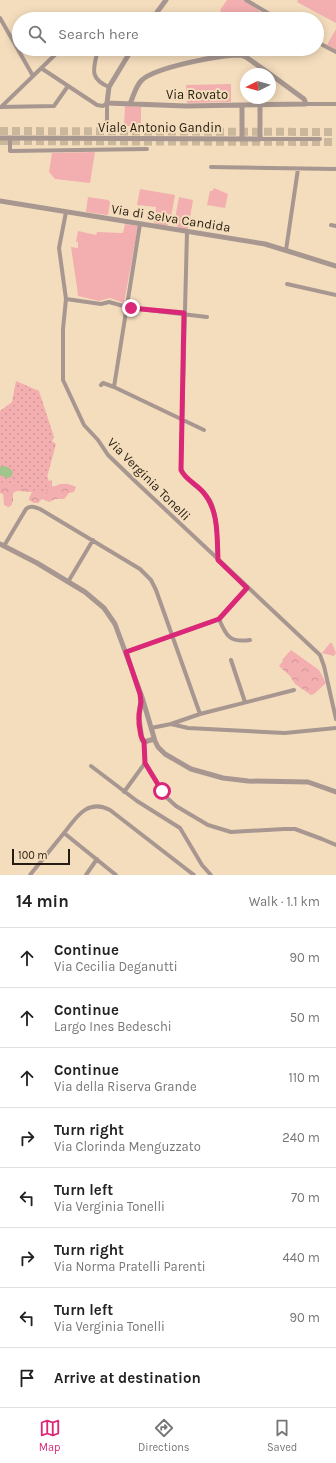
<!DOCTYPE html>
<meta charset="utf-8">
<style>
body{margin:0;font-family:Karla,sans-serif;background:#f2f2f2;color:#222}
.compass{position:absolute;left:240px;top:68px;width:36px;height:36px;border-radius:50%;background:#fff;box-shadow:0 2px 10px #0003;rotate:265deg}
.scale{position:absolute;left:12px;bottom:10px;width:58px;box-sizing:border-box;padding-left:4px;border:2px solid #251d11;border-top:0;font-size:11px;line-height:14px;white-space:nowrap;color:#251d11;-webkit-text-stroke:3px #f4ddbd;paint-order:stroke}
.stop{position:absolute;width:12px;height:12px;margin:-9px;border:3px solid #db2777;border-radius:50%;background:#fff}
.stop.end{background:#db2777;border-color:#fff;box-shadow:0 1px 4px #0008}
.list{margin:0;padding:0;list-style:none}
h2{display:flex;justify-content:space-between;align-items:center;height:52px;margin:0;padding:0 16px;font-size:17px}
h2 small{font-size:13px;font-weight:400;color:#767676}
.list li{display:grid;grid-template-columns:26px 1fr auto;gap:12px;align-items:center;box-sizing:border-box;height:60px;padding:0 16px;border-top:1px solid #e0e0e0}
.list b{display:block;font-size:15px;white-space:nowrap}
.list p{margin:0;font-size:13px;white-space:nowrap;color:#767676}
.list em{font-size:13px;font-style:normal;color:#767676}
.icon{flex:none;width:22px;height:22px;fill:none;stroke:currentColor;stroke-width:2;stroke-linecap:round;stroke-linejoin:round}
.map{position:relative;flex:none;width:336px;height:875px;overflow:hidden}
.search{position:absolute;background:#fff;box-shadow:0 2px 10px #0003;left:12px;right:12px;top:12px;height:44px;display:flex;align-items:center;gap:10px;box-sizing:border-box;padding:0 14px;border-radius:22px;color:#767676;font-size:15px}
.sheet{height:532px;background:#fff}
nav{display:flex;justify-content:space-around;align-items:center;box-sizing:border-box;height:56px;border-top:1px solid #e0e0e0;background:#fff;font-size:11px;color:#767676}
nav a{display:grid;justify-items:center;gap:2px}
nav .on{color:#db2777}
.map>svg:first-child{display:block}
.green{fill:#f3aeaf}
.forest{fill:url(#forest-crowns)}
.park{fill:url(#park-dots)}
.water{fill:#a2c58e}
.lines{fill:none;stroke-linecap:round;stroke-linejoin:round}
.motorway-tunnel{stroke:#cbb79b;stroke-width:8;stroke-dasharray:8 4;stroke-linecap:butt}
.minor{stroke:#a79790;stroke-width:4}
.tertiary{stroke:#a79790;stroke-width:5}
.route{stroke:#db2777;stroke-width:5}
.labels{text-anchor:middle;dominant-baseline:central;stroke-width:4;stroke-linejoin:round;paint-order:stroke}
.street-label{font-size:13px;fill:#251d11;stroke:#f4ddbd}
</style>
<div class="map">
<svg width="336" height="875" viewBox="0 0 336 875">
<defs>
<pattern id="forest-crowns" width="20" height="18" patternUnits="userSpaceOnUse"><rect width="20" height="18" fill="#f3aeaf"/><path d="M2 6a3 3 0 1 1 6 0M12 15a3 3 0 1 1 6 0" fill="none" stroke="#d09596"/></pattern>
<pattern id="park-dots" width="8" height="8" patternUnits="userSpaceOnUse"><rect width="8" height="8" fill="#f3aeaf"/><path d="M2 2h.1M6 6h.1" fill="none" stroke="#d09596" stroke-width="1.8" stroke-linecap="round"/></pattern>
</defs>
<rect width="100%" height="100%" fill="#f4ddbd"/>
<!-- green -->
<path class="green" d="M227,0H243L260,11L256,19H225L220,10Z
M298,0H336V23L297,2Z
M336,29V50L327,45Z
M231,84V102L187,103L186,85Z
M125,106L141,107V126H124Z
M95,152L90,183L55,179L49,172L52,153Z
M214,188L228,194L225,208L207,205L210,191H212Z
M140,189L175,195L170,223L166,226L154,223L156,207L137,205Z
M88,197L108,200L110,202L108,215L86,212Z
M179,197L193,200L188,229H181L174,224Z
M125,224L138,226L124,303L110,298L99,301L78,296L77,287L71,247L78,248V242H76L78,231L96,235L97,232L123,233Z
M330,643H332L336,653L334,656L322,653Z"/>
<!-- forest -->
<path class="forest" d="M46,474L49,481L52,480V486C57,487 57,484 62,484C66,483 72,485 76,487L74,492L69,493L64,499H55L49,502L42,499L38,503H34L29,500V498L32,492L17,491L13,493V501L11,506L8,507L4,505L3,494L0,493V479Z
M291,650L319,670L326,683L314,694L311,695L295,684L290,676L279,666L283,661L282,660Z"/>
<!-- park -->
<path class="park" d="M16,381L39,391L54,437L52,441L56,444L46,481L48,494L0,482V411L12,402Z"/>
<!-- water -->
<path class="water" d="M2,466C7,466 11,468 13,473L11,477L7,478L0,475V467Z"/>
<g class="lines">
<!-- motorway-tunnel -->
<path class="motorway-tunnel" d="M0,131L336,132
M0,141L336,142"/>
<!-- minor -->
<path class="minor" d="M246,0L278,19
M0,18L33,76
M93,19H96
M317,42L336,52
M98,49C94,68 88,78 109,87
M41,68L97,105L103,106L107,103V125
M306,104H336
M0,107L54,106L68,86
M1,107L61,49
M10,138V151L147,149
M260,139H320
M211,167L336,169
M140,224L114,387L204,430
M331,225L336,226
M187,232L181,468C183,479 203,489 209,499C218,512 217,544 218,560
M286,250L298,169
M287,284L336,295
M66,299L59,248L66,212
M207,317L131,308L109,302L101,304L66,299L63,329V380L84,425L98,440L108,455L136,482L320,655L324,666L336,719
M101,385L103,383L114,387
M4,546L26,509C30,505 35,507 40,509L140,569L151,580L156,590L200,714
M68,582L93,540
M219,619C226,636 230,643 250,640
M126,652L219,619L247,588
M231,660L245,702
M171,724L188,728L285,733L336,728
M151,728L171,724L200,714L294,690
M144,742L145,763L165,796L176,806L208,825L231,832L284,829H295L322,839L336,845
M91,766L137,801L180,828L202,865L211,875
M124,792L145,763
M30,875L64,833
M86,875L97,859
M116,875L64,833C76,818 87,798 110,810L194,875"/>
<!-- tertiary -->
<path class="tertiary" d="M152,19L166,0
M132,49L109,87L107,103L186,106L306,104L304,99L270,74
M130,104C133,97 136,85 142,80C156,67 220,55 240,55L246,57L270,74
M242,105V138
M0,138L260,139V105
M0,201L265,244L336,266
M0,544L37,563L85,592L104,608L115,624L142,697L155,741L158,747L165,754L191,769L223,778L248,781L308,782L336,792
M141,699L139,718L142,740L144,742L154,739"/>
</g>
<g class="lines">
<!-- route -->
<path class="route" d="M131,308L184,313L181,470C185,479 196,484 203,492C219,510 217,537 218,560L247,588L219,619L126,652L140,694L141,702L139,714V724L141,736L144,742L145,763L162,791"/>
</g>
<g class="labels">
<!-- street labels -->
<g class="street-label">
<text x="197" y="94">Via Rovato</text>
<text x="160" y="127">Viale Antonio Gandin</text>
<text transform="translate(171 218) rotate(9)">Via di Selva Candida</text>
<text transform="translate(149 479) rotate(45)">Via Verginia Tonelli</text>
</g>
</g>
</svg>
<svg class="compass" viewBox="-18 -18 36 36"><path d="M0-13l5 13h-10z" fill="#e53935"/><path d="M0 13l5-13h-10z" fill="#767676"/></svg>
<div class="scale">100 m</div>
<div class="stop" style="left:162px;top:791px"></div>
<div class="stop end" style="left:131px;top:308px"></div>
<div class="search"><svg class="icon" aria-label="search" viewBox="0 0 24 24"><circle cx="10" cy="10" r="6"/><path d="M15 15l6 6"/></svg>Search here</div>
</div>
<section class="sheet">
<h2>14 min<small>Walk · 1.1 km</small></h2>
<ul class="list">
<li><svg class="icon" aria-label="ahead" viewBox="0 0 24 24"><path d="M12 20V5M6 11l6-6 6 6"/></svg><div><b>Continue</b><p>Via Cecilia Deganutti</p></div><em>90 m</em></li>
<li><svg class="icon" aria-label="ahead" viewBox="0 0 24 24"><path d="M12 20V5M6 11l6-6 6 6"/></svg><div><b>Continue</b><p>Largo Ines Bedeschi</p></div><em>50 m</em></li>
<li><svg class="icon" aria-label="ahead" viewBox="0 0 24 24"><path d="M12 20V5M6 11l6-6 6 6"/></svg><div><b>Continue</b><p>Via della Riserva Grande</p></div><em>110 m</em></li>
<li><svg class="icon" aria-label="right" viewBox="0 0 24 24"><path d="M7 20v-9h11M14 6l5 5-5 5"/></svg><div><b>Turn right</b><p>Via Clorinda Menguzzato</p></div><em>240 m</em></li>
<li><svg class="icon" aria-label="left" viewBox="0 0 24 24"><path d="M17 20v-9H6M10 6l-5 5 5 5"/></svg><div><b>Turn left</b><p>Via Verginia Tonelli</p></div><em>70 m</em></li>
<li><svg class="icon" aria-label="right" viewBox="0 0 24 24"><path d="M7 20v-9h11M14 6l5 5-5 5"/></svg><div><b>Turn right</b><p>Via Norma Pratelli Parenti</p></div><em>440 m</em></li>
<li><svg class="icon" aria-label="left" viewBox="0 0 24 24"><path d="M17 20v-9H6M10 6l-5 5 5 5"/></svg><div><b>Turn left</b><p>Via Verginia Tonelli</p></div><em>90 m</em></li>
<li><svg class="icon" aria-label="arrive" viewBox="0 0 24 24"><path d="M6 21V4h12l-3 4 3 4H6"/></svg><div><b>Arrive at destination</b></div></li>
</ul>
</section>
<nav>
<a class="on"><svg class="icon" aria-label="map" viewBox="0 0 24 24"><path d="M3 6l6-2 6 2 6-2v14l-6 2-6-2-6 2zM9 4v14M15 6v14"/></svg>Map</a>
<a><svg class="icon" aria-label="directions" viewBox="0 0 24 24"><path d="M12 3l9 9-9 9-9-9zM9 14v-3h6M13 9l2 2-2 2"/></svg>Directions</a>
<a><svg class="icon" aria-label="saved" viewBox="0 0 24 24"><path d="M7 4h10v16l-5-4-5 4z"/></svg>Saved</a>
</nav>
